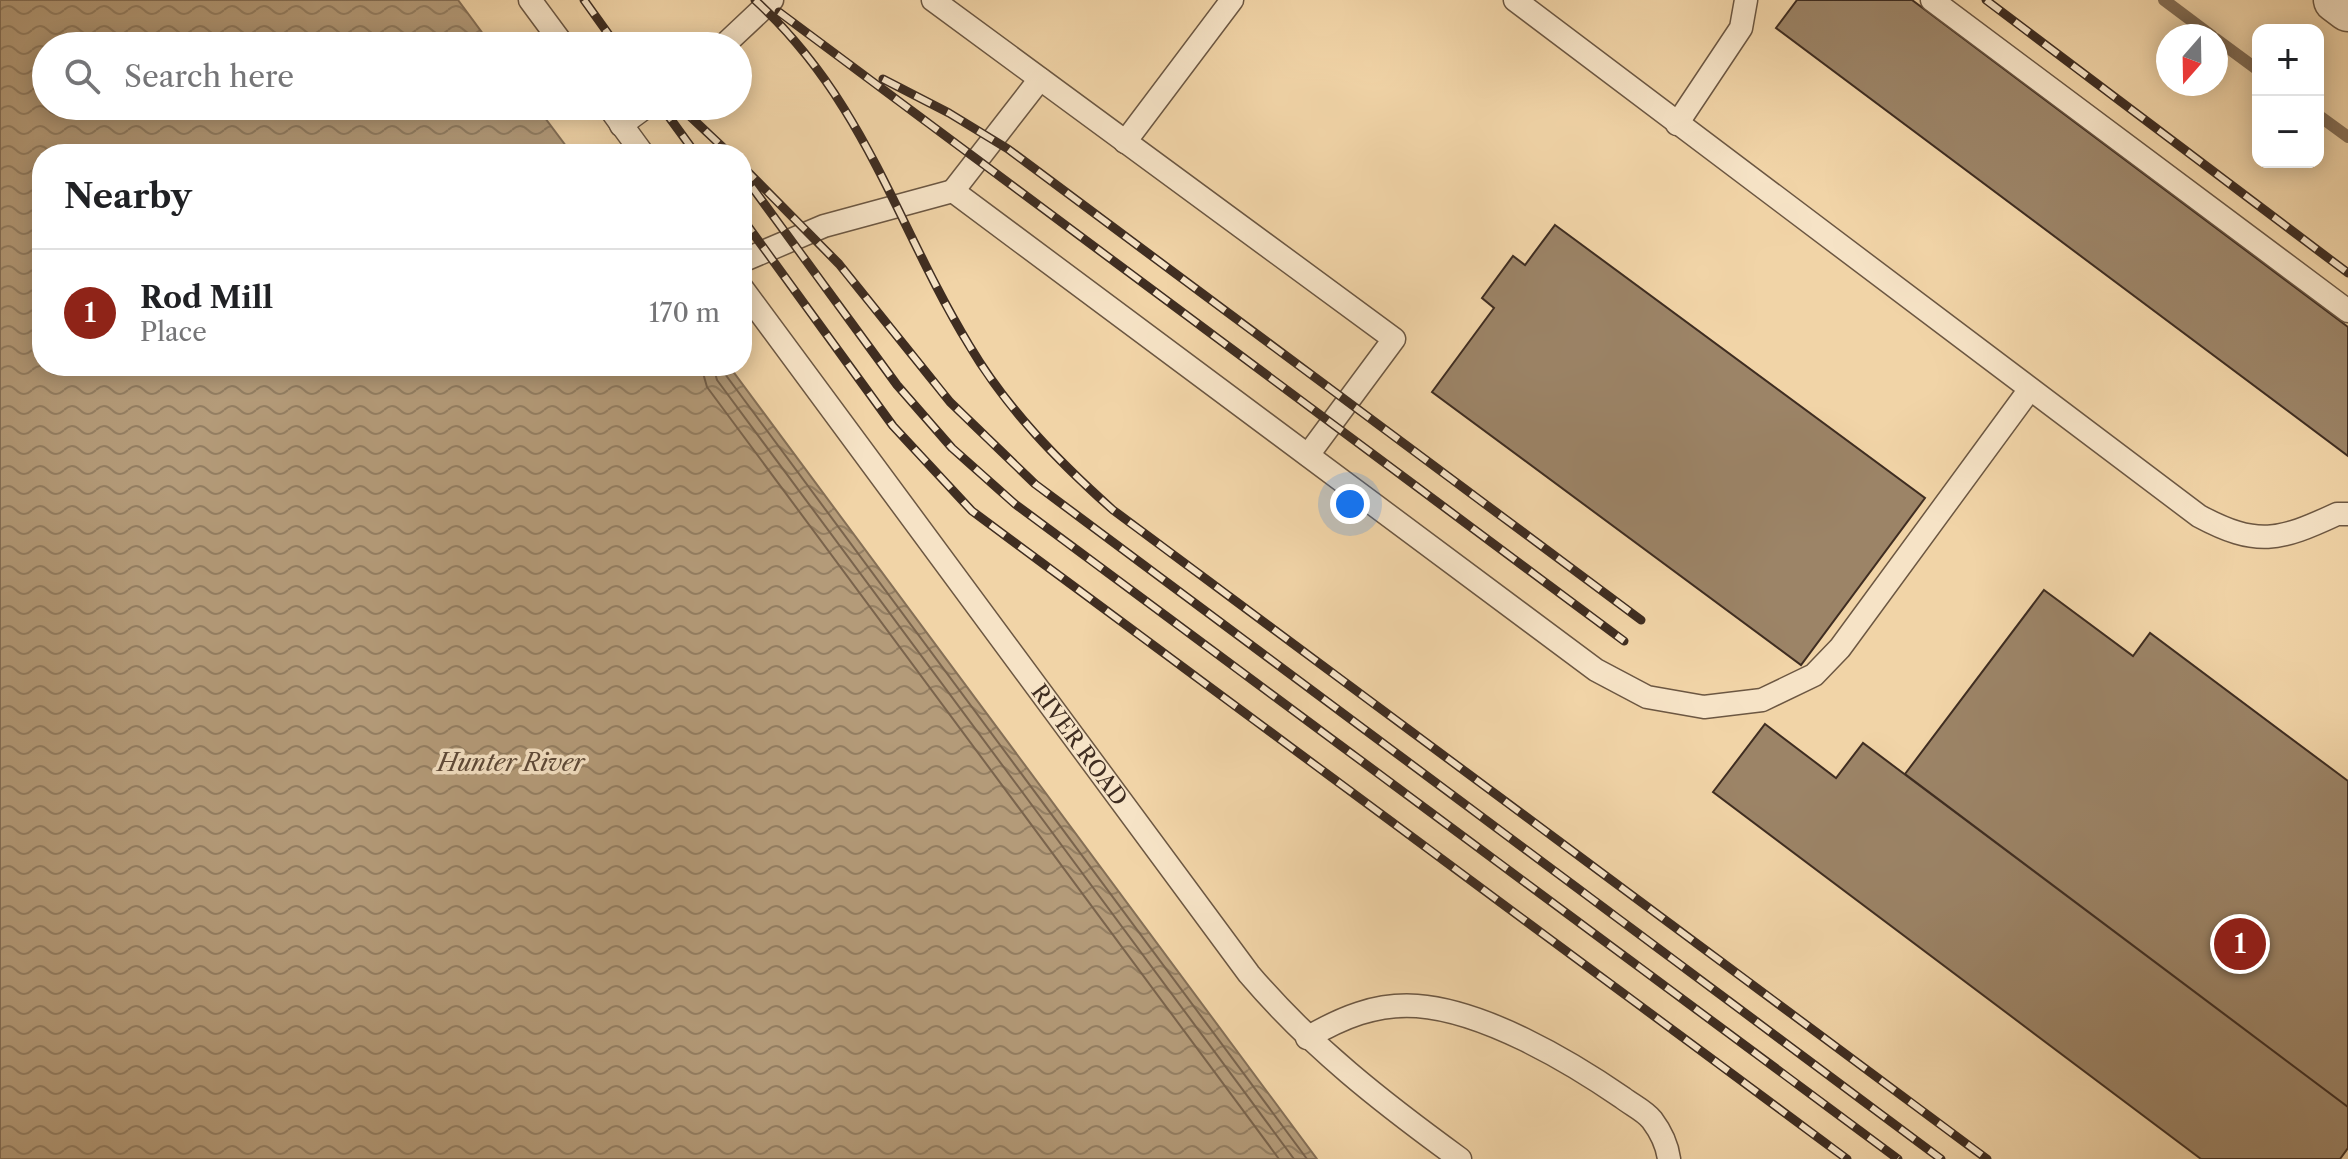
<!DOCTYPE html>
<meta charset="utf-8">
<style>
body{margin:0;font-family:"Libre Caslon Text",serif;background:#f2f2f2;color:#202124}
.controls{position:absolute;right:24px;top:24px;display:grid;overflow:hidden;border-radius:16px;box-shadow:0 4px 20px #0003}
.controls button{width:72px;height:72px;display:grid;place-items:center;padding:0;border:0;border-bottom:2px solid #e0e0e0;background:#fff;color:#202124;font:40px sans-serif}
.compass{position:absolute;left:2156px;top:24px;width:72px;height:72px;border-radius:50%;background:#fff;box-shadow:0 4px 20px #0003;rotate:200deg}
.you{position:absolute;left:1350px;top:504px;width:28px;height:28px;margin:-20px;border:6px solid #fff;border-radius:50%;background:#1a73e8;box-shadow:0 0 0 12px #1a73e833}
.badge{display:grid;place-items:center;width:52px;height:52px;border-radius:50%;background:#8f2418;color:#fff;font-size:26px;font-weight:700}
.pin{position:absolute;translate:-50% -50%;border:4px solid #fff;box-shadow:0 2px 8px #0006}
.list{margin:0;padding:0;list-style:none}
h2{display:flex;justify-content:space-between;align-items:center;height:104px;margin:0;padding:0 32px;font-size:34px}
h2 small{font-size:26px;font-weight:400;color:#757577}
.list li{display:grid;grid-template-columns:52px 1fr auto;gap:24px;align-items:center;box-sizing:border-box;height:128px;padding:0 32px;border-top:2px solid #e0e0e0}
.list b{display:block;font-size:30px;white-space:nowrap}
.list p{margin:0;font-size:26px;white-space:nowrap;color:#757577}
.list em{font-size:26px;font-style:normal;color:#757577}
.icon{flex:none;width:44px;height:44px;fill:none;stroke:currentColor;stroke-width:2;stroke-linecap:round;stroke-linejoin:round}
.map{position:relative;flex:none;width:2348px;height:1159px;overflow:hidden}
.search{position:absolute;background:#fff;box-shadow:0 4px 20px #0003;left:32px;top:32px;width:720px;height:88px;display:flex;align-items:center;gap:20px;box-sizing:border-box;padding:0 28px;border-radius:44px;color:#757577;font-size:30px}
.panel{position:absolute;background:#fff;box-shadow:0 4px 20px #0003;left:32px;top:144px;width:720px;height:232px;border-radius:32px}
.map>svg:first-child{display:block}
.water{fill:url(#water-waves);stroke:#856f56;stroke-width:2}
.lines{fill:none;stroke-linecap:round;stroke-linejoin:round}
.shore{stroke:#7a644d;stroke-width:2}
.stream{stroke:#856f56;stroke-width:12}
.building{fill:#9c8467;stroke:#3f2d21;stroke-width:2}
.service-casing{stroke:#6c5742;stroke-width:25}
.minor-casing{stroke:#6c5742;stroke-width:47}
.service{stroke:#f6e3c6;stroke-width:22}
.minor{stroke:#f6e3c6;stroke-width:44}
.rail-casing{stroke:#3f2d21;stroke-width:9}
.rail{stroke:#f6e3c6;stroke-width:6;stroke-dasharray:18;stroke-linecap:butt}
.labels{text-anchor:middle;dominant-baseline:central;stroke-width:7;stroke-linejoin:round;paint-order:stroke}
.street-label{font-size:22px;fill:#3f2d21;stroke:#f6e3c6}
.water-label{font-size:24px;font-style:italic;fill:#5c4837;stroke:#f6e3c6}
</style>
<div class="map">
<svg width="2348" height="1159" viewBox="0 0 2348 1159">
<defs>
<pattern id="water-waves" width="16" height="10" patternUnits="userSpaceOnUse" patternTransform="scale(2)"><rect width="16" height="10" fill="#b49b79"/><path d="M0 5q4-4 8 0t8 0" fill="none" stroke="#947f63"/></pattern>
</defs>
<rect width="100%" height="100%" fill="#f1d4a7"/>
<filter id="stains"><feTurbulence type="fractalNoise" baseFrequency=".0025" numOctaves="4"/><feColorMatrix values="0 0 0 0 .2 0 0 0 0 .09 0 0 0 0 .02 0 0 0 .5 -.17"/></filter>
<radialGradient id="worn" r=".72"><stop offset=".6" stop-color="#630" stop-opacity="0"/><stop offset="1" stop-color="#630" stop-opacity=".3"/></radialGradient>
<!-- water -->
<path class="water" d="M0,0H458L492,46H46V106H536L572,154H42V366H729L1317,1159H0Z"/>
<g class="lines">
<!-- shore -->
<path class="shore" d="M701,366L707,387L1279,1159
M713,366L717,380L1294,1159
M723,366L725,374L1307,1159"/>
<!-- stream -->
<path class="stream" d="M2164,0L2212,36
M2216,39L2258,70
M2318,115L2348,137"/>
</g>
<!-- building -->
<path class="building" d="M1797,0H1912L2348,327V456L1776,28Z
M1555,225L1925,498L1801,665L1432,392L1494,308L1482,298L1513,256L1525,265Z
M2044,590L2133,656L2150,633L2348,781V1107L1905,774Z
M1765,724L1836,778L1863,743L2348,1107V1148L2340,1159H2201L1713,792Z"/>
<g class="lines">
<defs>
<g id="service">
<path d="M530,0L564,46"/>
<path d="M933,0L1394,339L1308,455"/>
<path d="M1515,0L2199,516C2257,547 2279,541 2337,514H2348"/>
<path d="M1932,0L2348,311"/>
<path d="M723,46L772,0"/>
<path d="M608,106L643,154"/>
<path d="M1677,124L1741,28L1746,0"/>
<path d="M621,125L647,106"/>
<path d="M1125,142L1232,0"/>
<path d="M953,191L1040,79"/>
<path d="M742,261L824,226L953,191L1596,670L1647,697L1704,707L1762,700L1814,675L1840,648L2030,389"/>
<path id="s1" d="M742,288L1249,974C1311,1047 1383,1103 1460,1159"/>
<path d="M1307,1038C1341,1018 1376,1003 1417,1006C1484,1011 1568,1060 1623,1098C1632,1105 1645,1111 1652,1120C1661,1132 1667,1144 1669,1159"/>
</g>
<path id="minor" d="M2336,0L2348,9"/>
</defs>
<!-- service casing -->
<use href="#service" class="service-casing"/>
<!-- minor casing -->
<use href="#minor" class="minor-casing"/>
<!-- service -->
<use href="#service" class="service"/>
<!-- minor -->
<use href="#minor" class="minor"/>
<defs>
<path id="rail" d="M584,0L617,46
M755,0C866,102 895,223 969,345C1007,409 1058,461 1113,510L1987,1159
M1986,0L2348,273
M779,12L1624,641
M883,79L949,113L1008,149L1641,620
M661,106L696,154
M679,106L730,154
M742,166L839,264L950,402L1035,484L1941,1159
M752,187L897,385L952,448L1015,504L1898,1159
M742,218L893,426L972,511L1847,1159"/>
</defs>
<!-- rail casing -->
<use href="#rail" class="rail-casing"/>
<!-- rail -->
<use href="#rail" class="rail"/>
</g>
<g class="labels">
<!-- street labels -->
<g class="street-label">
<text stroke="none"><textPath href="#s1" startOffset="568">RIVER ROAD</textPath></text>
</g>
<!-- water labels -->
<g class="water-label">
<text x="511" y="762">Hunter River</text>
</g>
</g>
<rect width="100%" height="100%" filter="url(#stains)"/>
<rect width="100%" height="100%" fill="url(#worn)"/>
</svg>
<div class="controls">
<button>+</button>
<button>−</button>
</div>
<svg class="compass" viewBox="-18 -18 36 36"><path d="M0-13l5 13h-10z" fill="#e53935"/><path d="M0 13l5-13h-10z" fill="#757577"/></svg>
<div class="you"></div>
<div class="pin badge" style="left:2240px;top:944px">1</div>
<div class="search"><svg class="icon" aria-label="search" viewBox="0 0 24 24"><circle cx="10" cy="10" r="6"/><path d="M15 15l6 6"/></svg>Search here</div>
<section class="panel">
<h2>Nearby<small></small></h2>
<ul class="list">
<li><span class="badge">1</span><div><b>Rod Mill</b><p>Place</p></div><em>170 m</em></li>
</ul>
</section>
</div>
